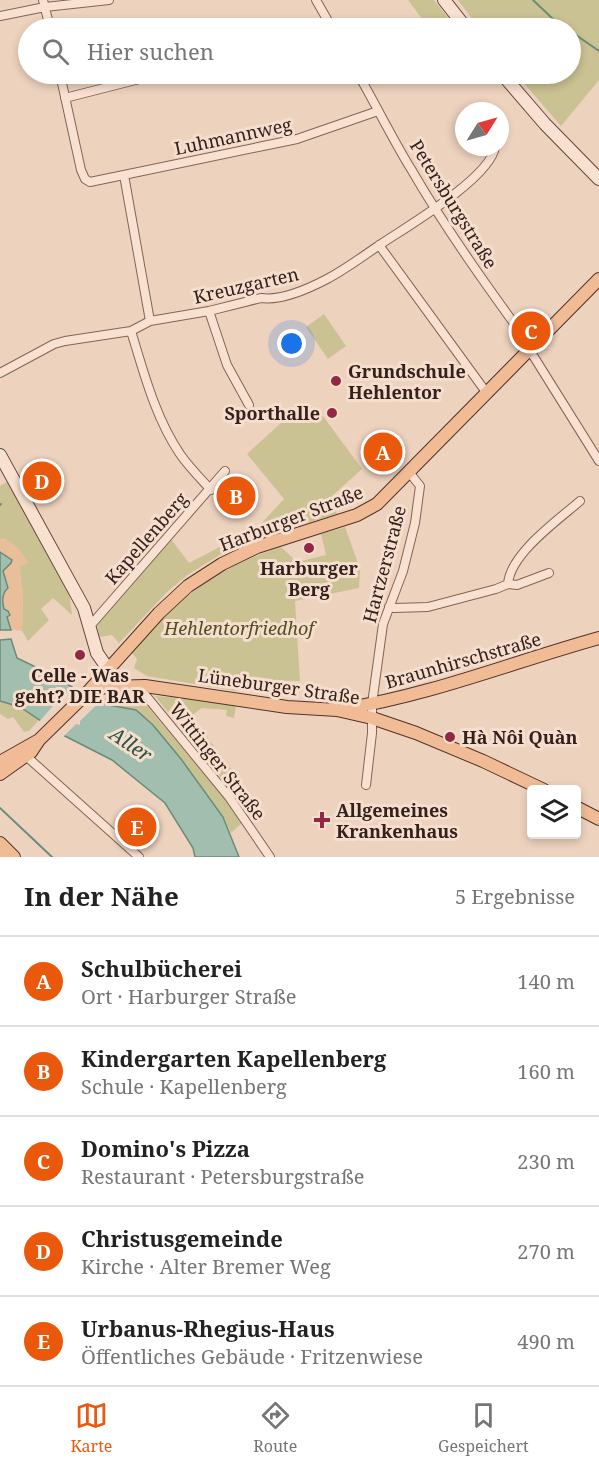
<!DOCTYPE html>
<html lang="de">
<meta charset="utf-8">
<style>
body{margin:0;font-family:"Noto Serif",serif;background:#f6f6f6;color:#222}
.controls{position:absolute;right:18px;bottom:18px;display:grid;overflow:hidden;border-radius:6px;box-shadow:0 3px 9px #0003}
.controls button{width:54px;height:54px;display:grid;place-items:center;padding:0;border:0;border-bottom:2px solid #e0e0e0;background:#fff;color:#222;font:30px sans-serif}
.compass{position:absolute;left:455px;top:102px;width:54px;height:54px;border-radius:50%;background:#fff;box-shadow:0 3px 9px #0003;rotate:53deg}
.you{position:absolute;left:292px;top:344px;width:21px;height:21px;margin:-15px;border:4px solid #fff;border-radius:50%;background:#1a73e8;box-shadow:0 0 0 9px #1a73e833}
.badge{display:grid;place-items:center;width:39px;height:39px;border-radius:50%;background:#ea580c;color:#fff;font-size:20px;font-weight:700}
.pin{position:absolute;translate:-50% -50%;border:3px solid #fff;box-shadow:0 2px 6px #0006}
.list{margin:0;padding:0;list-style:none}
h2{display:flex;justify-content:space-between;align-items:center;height:78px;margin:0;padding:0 24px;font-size:26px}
h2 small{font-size:20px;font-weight:400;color:#767676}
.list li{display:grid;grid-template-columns:39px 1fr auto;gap:18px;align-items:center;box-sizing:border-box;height:90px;padding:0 24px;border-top:2px solid #e0e0e0}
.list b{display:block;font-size:22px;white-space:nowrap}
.list p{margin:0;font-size:20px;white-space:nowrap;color:#767676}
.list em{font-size:20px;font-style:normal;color:#767676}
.icon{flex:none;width:33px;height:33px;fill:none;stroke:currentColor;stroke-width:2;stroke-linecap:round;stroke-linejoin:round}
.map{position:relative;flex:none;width:599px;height:857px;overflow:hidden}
.search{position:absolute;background:#fff;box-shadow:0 3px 9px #0003;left:18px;right:18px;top:18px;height:66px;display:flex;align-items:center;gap:15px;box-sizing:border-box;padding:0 21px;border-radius:33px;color:#767676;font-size:22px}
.sheet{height:528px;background:#fff}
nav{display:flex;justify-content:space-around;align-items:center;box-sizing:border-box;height:84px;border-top:2px solid #e0e0e0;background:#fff;font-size:16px;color:#767676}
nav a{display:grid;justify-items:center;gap:3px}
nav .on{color:#ea580c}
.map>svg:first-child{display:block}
.green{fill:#cac292}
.sand{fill:#e9bf9a}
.water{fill:#a1beae;stroke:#698c7a;stroke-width:1.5}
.pier{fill:#edd2be}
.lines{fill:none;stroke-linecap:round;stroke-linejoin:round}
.stream{stroke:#698c7a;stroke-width:2}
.street-casing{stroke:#856357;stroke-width:10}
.secondary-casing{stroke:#66443a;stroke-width:14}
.primary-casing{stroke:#52332c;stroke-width:14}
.street{stroke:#f8e1d1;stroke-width:8}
.secondary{stroke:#f8e1d1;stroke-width:12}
.primary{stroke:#f1bb95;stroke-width:12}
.poi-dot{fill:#932846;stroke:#f5decd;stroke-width:2}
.labels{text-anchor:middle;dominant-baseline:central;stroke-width:6;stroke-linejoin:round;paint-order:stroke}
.street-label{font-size:18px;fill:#34211c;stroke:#f5decd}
.poi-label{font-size:18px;font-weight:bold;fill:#34211c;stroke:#f5decd;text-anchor:start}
.park-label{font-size:18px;font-style:italic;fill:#504f22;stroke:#f5decd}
.water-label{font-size:20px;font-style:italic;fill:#2b5446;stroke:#f5decd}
</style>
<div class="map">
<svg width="599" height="857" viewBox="0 0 599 857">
<rect width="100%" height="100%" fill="#edd2be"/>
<!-- green -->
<path class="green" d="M408,0H434L456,28H429Z
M458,0H599V80L561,126L516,74H570V28H479Z
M324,314L346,346L328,359L306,327Z
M297,404L305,413L317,408L362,469L331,497L337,514L252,539L221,554L189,574L168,591L119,643L112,635L99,637L96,616L168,535L189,563L258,527L284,499L247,454L294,411Z
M8,481L69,591L72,615L53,598L41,609L49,620L28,641L22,631L23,594L19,566L28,562L5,539H0V486Z
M345,527L360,569L359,588L295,601L300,681L262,680L236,691L147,676L134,668L137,659L130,651C177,601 215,568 281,547L297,562L326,555L321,534Z
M112,696L136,697L143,701L227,801L243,822L231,833L223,816L153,725L136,710L98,703L101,699Z
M155,696L184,698L236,706L234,718L226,716L227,710L202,708L191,716L260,807L249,815L228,786Z
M0,701L20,707L39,720L29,731L24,732L13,717L8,719L0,714Z"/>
<!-- sand -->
<path class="sand" d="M0,539C14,540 21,552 28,562L19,567L23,594L22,631L11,630L7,617L10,615L4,609V592L7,588L3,571L7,566L3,554L0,552Z"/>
<!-- water -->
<path class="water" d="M0,552L12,560L11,563L3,571L8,588C2,593 2,601 4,609L8,611L10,615L7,617L11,630H0Z
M11,639L17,658L54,676L98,703L136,710L153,725L181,759L223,817L239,857H195L193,848L165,803L112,760L59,733L20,707L0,701V640Z"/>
<!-- pier -->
<path class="pier" d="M75,685L100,702L80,721V725L76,724L62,738L38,723L53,706Z"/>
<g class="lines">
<!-- stream -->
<path class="stream" d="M533,0L552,18L567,28
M570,31L599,51
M0,505L1,504
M0,808L52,857"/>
<defs>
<path id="street" d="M43,0L50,28
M316,0L332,28
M0,16L45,7L109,0
M60,74L81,170L85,179L90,182L297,139L378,111
M358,74C376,105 392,138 411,169C447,231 489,289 531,347
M65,98L159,74
M124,175L150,321
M379,245L486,392
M209,311L227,365L249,405
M131,331C144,373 155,417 180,454C189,467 200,478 211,490
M529,349L599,461
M0,373L54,344L65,341L131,331L150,321L209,311L261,298C282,301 308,289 327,279C346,269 363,256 381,244C408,226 490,178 495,147
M508,584C510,554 558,520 580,501
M389,607L394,608L428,607L496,589L508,584L517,585L549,573
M90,626L225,471
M138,686L229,797L270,857
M26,756L139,857
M366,785L372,733V704L383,624L403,571L415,523L420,486L409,472"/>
<path id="secondary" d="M444,0L466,28
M502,74L545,124L599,179
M0,455L84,608L97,653L108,669"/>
<path id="primary" d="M89,692L105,687L145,686L287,707L337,710L372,718L416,733L483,761L544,790
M343,709C431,695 513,662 599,638
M0,762L39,740
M0,774L31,752L39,740L87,693L159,613L188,586L222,564L257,547L357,515L377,504L599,279
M576,807L599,819
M0,843L14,857
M0,855L2,857"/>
</defs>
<!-- street casing -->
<use href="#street" class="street-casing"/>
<!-- secondary casing -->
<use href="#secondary" class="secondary-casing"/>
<!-- primary casing -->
<use href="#primary" class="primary-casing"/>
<!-- street -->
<use href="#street" class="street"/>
<!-- secondary -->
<use href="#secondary" class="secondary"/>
<!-- primary -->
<use href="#primary" class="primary"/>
</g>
<!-- markers -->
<g class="poi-dot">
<circle cx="336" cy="381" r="6"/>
<circle cx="332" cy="413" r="6"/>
<circle cx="309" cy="548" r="6"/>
<circle cx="80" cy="655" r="6"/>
<circle cx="450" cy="737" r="6"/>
<path d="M319 811h6v6h6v6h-6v6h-6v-6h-6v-6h6z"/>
</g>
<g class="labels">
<!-- street labels -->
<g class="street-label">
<text transform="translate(233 136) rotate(-12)">Luhmannweg</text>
<text transform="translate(454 204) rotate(58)">Petersburgstraße</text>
<text transform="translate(246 285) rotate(-13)">Kreuzgarten</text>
<text transform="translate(291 518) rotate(-21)">Harburger Straße</text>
<text transform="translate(146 538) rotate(-49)">Kapellenberg</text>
<text transform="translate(384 564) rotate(-75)">Hartzerstraße</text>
<text transform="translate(463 660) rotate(-16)">Braunhirschstraße</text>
<text transform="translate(279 686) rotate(8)">Lüneburger Straße</text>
<text transform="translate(218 761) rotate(52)">Wittinger Straße</text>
</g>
<!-- poi labels -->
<g class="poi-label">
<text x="348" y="371">Grundschule<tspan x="348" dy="21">Hehlentor</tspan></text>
<text x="320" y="413" text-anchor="end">Sporthalle</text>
<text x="309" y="568" text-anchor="middle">Harburger<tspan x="309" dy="21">Berg</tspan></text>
<text x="80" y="675" text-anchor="middle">Celle - Was<tspan x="80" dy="21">geht? DIE BAR</tspan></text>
<text x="462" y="737">Hà Nôi Quàn</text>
<text x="336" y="810">Allgemeines<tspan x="336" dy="21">Krankenhaus</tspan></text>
</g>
<!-- park labels -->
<g class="park-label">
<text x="239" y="628">Hehlentorfriedhof</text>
</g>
<!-- water labels -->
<g class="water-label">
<text transform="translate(131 744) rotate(34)">Aller</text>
</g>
</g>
</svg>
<div class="controls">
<button><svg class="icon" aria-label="layers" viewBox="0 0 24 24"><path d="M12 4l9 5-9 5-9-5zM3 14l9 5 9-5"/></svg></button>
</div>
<svg class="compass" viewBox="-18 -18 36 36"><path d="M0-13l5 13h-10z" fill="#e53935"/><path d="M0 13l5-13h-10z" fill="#767676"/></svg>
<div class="you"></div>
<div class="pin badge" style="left:383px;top:452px">A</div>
<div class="pin badge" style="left:236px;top:496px">B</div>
<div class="pin badge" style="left:531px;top:331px">C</div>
<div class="pin badge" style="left:42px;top:481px">D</div>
<div class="pin badge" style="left:137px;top:827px">E</div>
<div class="search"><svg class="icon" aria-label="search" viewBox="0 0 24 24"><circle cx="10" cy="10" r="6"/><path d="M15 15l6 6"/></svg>Hier suchen</div>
</div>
<section class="sheet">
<h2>In der Nähe<small>5 Ergebnisse</small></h2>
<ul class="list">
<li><span class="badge">A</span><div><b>Schulbücherei</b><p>Ort · Harburger Straße</p></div><em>140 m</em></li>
<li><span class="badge">B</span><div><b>Kindergarten Kapellenberg</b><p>Schule · Kapellenberg</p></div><em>160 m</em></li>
<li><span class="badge">C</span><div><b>Domino's Pizza</b><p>Restaurant · Petersburgstraße</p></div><em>230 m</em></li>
<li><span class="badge">D</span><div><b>Christusgemeinde</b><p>Kirche · Alter Bremer Weg</p></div><em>270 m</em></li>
<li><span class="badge">E</span><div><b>Urbanus-Rhegius-Haus</b><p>Öffentliches Gebäude · Fritzenwiese</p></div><em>490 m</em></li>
</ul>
</section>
<nav>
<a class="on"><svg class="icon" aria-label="map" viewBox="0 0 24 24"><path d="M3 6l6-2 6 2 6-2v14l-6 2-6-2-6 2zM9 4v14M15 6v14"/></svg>Karte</a>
<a><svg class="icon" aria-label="directions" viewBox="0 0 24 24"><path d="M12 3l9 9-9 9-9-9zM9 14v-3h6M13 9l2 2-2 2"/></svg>Route</a>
<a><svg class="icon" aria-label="saved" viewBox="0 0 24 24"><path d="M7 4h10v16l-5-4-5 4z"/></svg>Gespeichert</a>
</nav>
